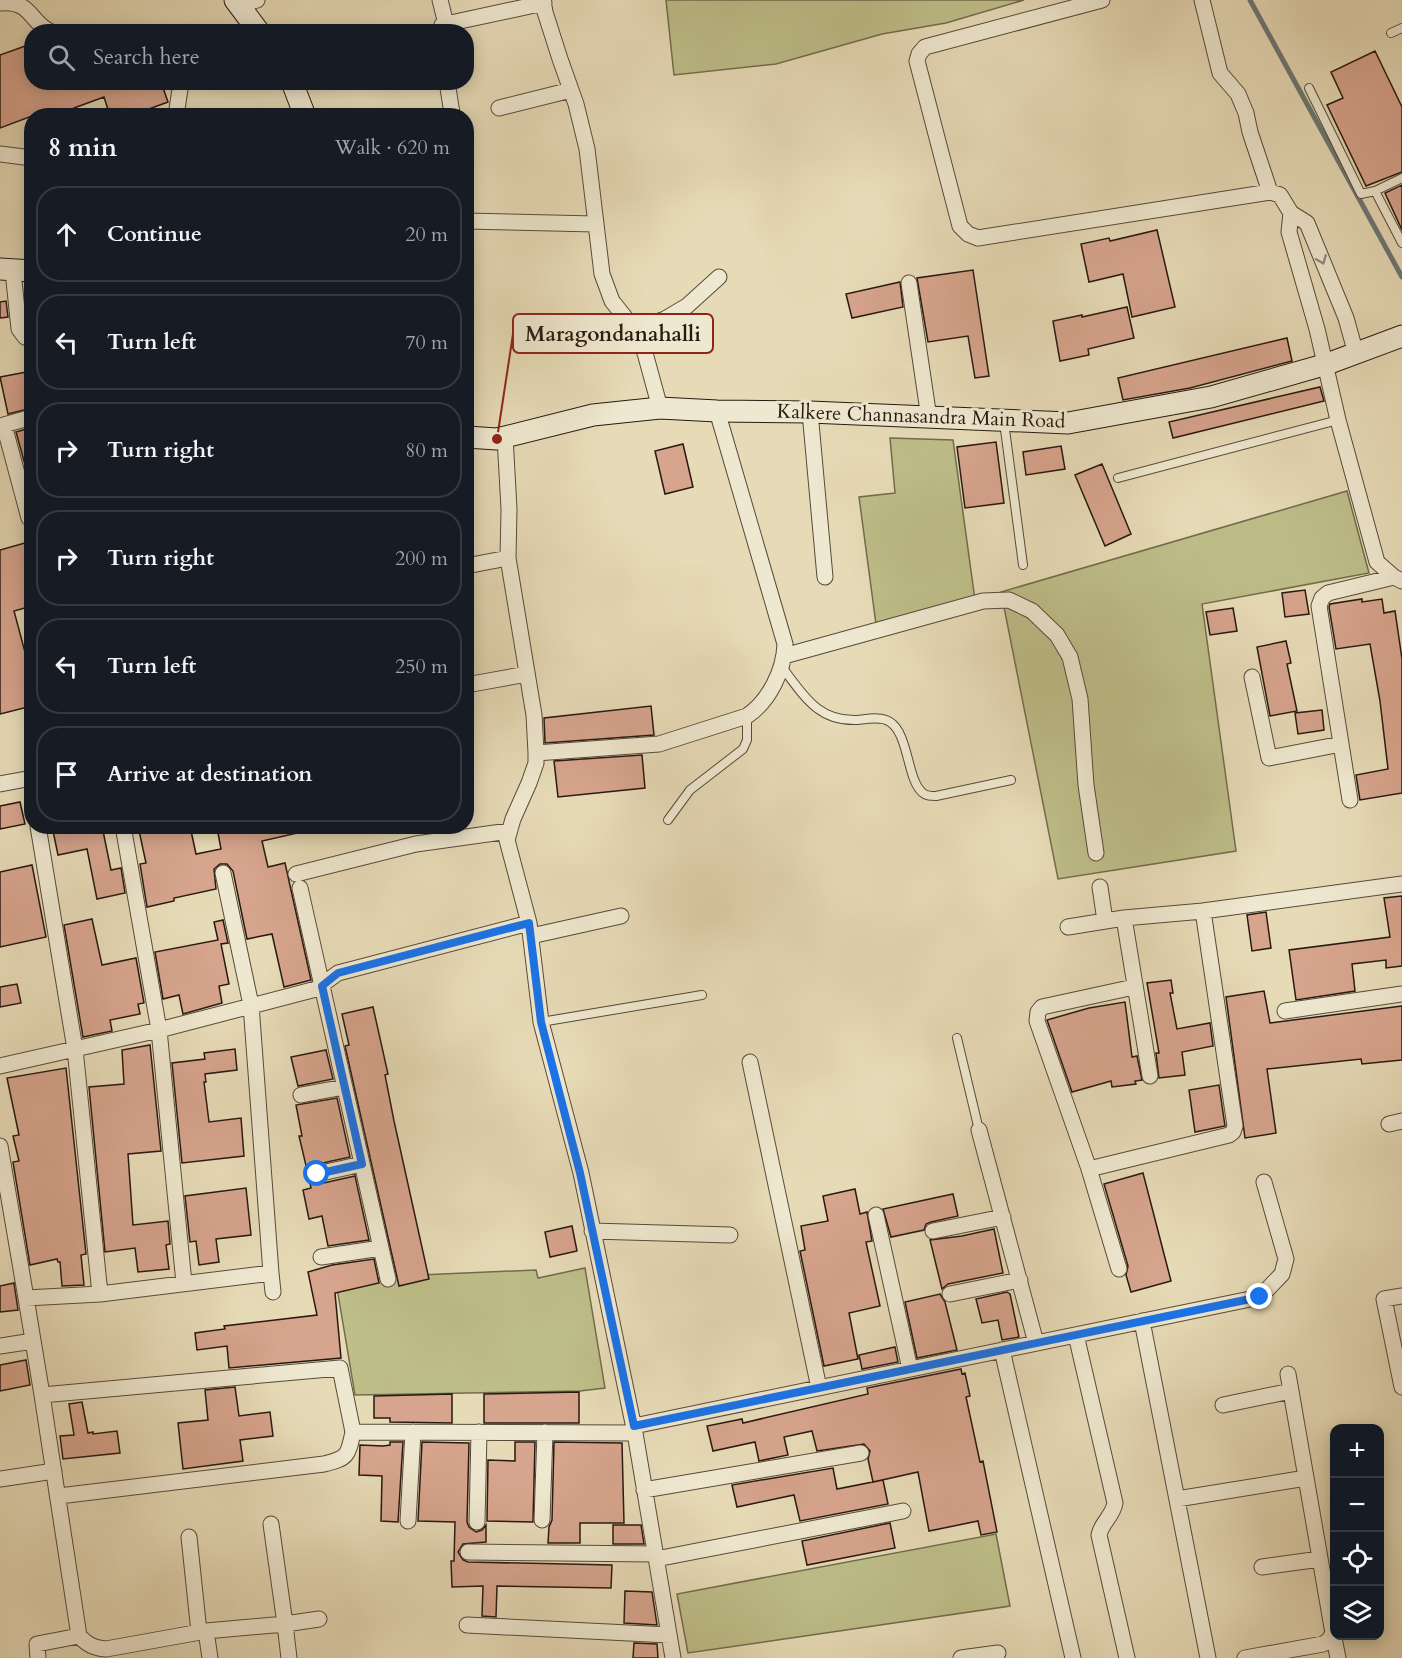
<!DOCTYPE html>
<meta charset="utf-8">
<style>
body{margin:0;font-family:Cardo,serif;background:#242831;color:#f1f3f6}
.controls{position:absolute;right:18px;bottom:18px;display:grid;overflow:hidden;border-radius:12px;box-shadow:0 3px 15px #0003}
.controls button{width:54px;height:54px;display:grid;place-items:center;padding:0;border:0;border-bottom:2px solid #363941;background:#171b24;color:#f1f3f6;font:30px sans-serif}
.stop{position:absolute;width:18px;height:18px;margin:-14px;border:4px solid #1a73e8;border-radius:50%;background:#fff}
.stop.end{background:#1a73e8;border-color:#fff;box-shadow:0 2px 6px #0008}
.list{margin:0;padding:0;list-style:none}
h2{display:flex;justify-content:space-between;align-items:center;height:78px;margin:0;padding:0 24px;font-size:26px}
h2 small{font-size:20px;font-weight:400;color:#9ea1a6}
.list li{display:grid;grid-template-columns:39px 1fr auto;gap:18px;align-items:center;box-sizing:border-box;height:96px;margin:0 12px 12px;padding:0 12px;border:2px solid #363941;border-radius:24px}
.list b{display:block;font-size:22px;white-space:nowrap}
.list em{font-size:20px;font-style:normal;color:#9ea1a6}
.icon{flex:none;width:33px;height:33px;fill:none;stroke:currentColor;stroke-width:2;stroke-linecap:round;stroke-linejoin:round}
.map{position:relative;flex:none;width:1402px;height:1658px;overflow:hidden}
.search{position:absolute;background:#171b24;box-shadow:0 3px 15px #0003;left:24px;top:24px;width:450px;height:66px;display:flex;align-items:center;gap:15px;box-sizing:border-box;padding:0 21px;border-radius:24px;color:#9ea1a6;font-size:22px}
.panel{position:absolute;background:#171b24;box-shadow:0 3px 15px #0003;left:24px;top:108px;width:450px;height:726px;border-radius:24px}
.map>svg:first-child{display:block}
.green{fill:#bebe89;stroke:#726c4d;stroke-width:1.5}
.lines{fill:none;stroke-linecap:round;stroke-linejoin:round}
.stream{stroke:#6d7876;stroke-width:5}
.building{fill:#d7a48d;stroke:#271911;stroke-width:1.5}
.lane-casing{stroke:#574a3a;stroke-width:10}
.street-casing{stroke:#574a3a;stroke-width:17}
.secondary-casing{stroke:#271911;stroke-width:23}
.lane{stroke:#efe8d0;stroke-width:8}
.street{stroke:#efe8d0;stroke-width:15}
.secondary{stroke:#efe8d0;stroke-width:21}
.oneway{stroke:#958b7a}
.route{stroke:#1a73e8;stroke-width:8}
.labels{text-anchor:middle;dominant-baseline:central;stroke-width:6;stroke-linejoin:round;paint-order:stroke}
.street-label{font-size:20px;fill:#271911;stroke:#efe8d0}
.leader{fill:none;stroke:#8f2418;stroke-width:2}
.callout-dot{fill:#8f2418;stroke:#efe8d0;stroke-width:2}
.callout{fill:#efe8d0;stroke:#8f2418;stroke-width:2}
.callout-label{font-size:21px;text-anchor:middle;font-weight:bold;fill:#271911}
</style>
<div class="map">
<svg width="1402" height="1658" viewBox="0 0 1402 1658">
<rect width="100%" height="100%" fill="#e7dbb7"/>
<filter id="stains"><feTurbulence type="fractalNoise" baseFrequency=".00333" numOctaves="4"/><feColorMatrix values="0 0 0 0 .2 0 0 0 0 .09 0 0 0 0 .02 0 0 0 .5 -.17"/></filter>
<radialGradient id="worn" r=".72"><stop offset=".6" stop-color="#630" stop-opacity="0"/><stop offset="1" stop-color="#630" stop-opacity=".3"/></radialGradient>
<!-- green -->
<path class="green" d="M666,0H1024L946,23L882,34L776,64L674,75Z
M890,438L953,440L975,600L876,624L859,497L895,493Z
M1347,491L1369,573L1202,604L1236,851L1058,879L1001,592Z
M585,1268L605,1388L580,1391L355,1395L336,1282L419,1275L536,1270L538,1278Z
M996,1534L1010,1606L688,1653L677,1594Z"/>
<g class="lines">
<!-- stream -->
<path class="stream" d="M1250,0L1402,277"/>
</g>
<!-- building -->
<path class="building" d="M28,45L32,56V82H161L168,102L130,116H110L104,97L74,108L77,116H32L0,128V55Z
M1375,51L1402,107V172L1366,186L1327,105L1343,98L1331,72Z
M1402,185V230L1385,193Z
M1157,230L1175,307L1132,317L1123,274L1089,282L1081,244L1109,238L1110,241Z
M973,270L989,376L975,378L968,336L928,342L917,278Z
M900,282L903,307L852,318L846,294Z
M32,292V316H27L25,293Z
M6,301L8,317L0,318V302Z
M1127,307L1134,338L1088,349L1089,355L1060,361L1053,321L1082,315V317Z
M1287,338L1292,361L1190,388L1123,400L1118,378Z
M32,371V408L8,414L0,377Z
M1320,387L1324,401L1173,438L1169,422Z
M30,428L32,434V490L16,432Z
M996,442L1004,503L965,508L957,447Z
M683,444L693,487L665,494L655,451Z
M1061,446L1065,469L1026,475L1023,452Z
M1102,464L1131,534L1105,546L1075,475Z
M32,541V606L14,611L26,656L32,655V706L0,714V550Z
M1305,590L1309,614L1285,617L1282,593Z
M1362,599V602L1382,599L1384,613L1395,611L1402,659V793L1360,800L1356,775L1388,769L1380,701L1370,644L1336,649L1329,607L1330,604Z
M1233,608L1237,631L1210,635L1206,612Z
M1286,641L1291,663L1287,664L1297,711L1270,716L1257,647Z
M651,706L654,735L545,743L544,718Z
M1322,710L1324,730L1298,734L1295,713Z
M642,755L645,788L558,797L554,761Z
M20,802L25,824L0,829V806Z
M52,826H102L111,870L121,868L125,893L97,899L87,849L58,855Z
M138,826H190L196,854L221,849L218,833L247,826H302V832L262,841L268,867L285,863L311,980L284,987L272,934L247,939L233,871L227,864H220L214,869L216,889L174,898V901L147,907L140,864L146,863Z
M32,865L46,937L0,947V872Z
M1402,896V966L1386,968V960L1352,964L1355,991L1296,1000L1289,950L1390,937L1384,898Z
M1266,912L1271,948L1252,951L1247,915Z
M92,919L102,965L136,958L144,1003L138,1004L140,1014L110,1020L112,1031L83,1037L64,925Z
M223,920L228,943L221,944L229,984L219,986L222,1003L183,1014L179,995L163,999L155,952L218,940L214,922Z
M1171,980L1173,993H1170L1177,1029L1210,1023L1213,1046L1182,1052L1185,1075L1159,1078L1156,1053H1159L1147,983Z
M17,984L21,1003L0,1007V987Z
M1264,991L1270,1023L1402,1006V1060L1362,1064L1361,1059L1267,1069L1276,1133L1245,1138L1226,997Z
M1125,1002L1132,1057L1137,1056L1142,1080L1135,1081L1136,1084L1112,1087L1111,1081L1072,1092L1047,1020L1089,1008Z
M373,1007L388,1074L385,1075L394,1121L429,1279L399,1286L345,1046L349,1045L342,1014Z
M150,1045L161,1151L128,1154L133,1225L168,1221L170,1244L166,1245L169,1269L138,1272L135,1248L105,1252L89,1087L124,1084L122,1050Z
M235,1049L237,1070L205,1074L206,1082H204L209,1122L241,1118L244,1156L182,1163L172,1063L205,1059L204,1053Z
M326,1050L333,1079L298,1086L291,1057Z
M66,1068L86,1254L81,1255L84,1285L62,1286L60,1262H58L57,1259L30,1265L13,1162L19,1161L13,1136L19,1135L7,1078Z
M1219,1085L1225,1126L1195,1132L1189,1090Z
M337,1098L350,1157L314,1165L310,1167L308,1174L299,1136H302L296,1105Z
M1143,1173L1171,1281L1131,1292L1126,1275L1128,1266L1104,1184Z
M355,1176L369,1240L328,1246L322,1216L309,1219L303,1190L311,1188L309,1178L314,1183L319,1184Z
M246,1188L251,1235L216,1239L219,1262L199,1265L196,1241L190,1242L185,1196Z
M855,1189L860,1214L867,1212L872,1241L866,1242L880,1306L849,1313L858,1359L824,1366L800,1251L805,1250L801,1226L828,1221L823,1196Z
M953,1194L958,1216L931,1222L926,1224L924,1230L891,1237L883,1209Z
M572,1226L577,1251L550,1257L545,1232Z
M994,1229L1003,1273L948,1284L942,1289L930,1240L962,1236Z
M374,1259L379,1283L335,1293L341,1358L229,1368L227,1346L197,1350L195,1333L225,1329L224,1326L317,1315L308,1272L332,1265Z
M14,1283L18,1310L0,1312V1286Z
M1007,1292L1010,1294L1019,1337L1002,1340L998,1320L982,1323L976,1299Z
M940,1294L945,1302L957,1350L917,1358L905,1302Z
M895,1347L898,1362L862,1369L859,1355Z
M26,1360L30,1385L0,1391V1365Z
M961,1369L962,1374L965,1373L970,1396L966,1397L980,1462L983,1461L997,1532L981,1535L978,1521L929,1531L918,1472L873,1482L868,1459L870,1451L864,1444L817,1451L812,1431L784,1437L788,1455L759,1461L755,1442L713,1451L707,1426L742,1419L743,1423L868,1394L867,1388Z
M235,1387L239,1416L270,1412L273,1436L240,1440L243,1461L183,1469L178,1423L208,1420L205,1390Z
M579,1392V1423H484V1394Z
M452,1394V1423L390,1422V1418H374V1396Z
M82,1402L88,1433L93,1432V1434L117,1431L120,1453L63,1459L60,1436L74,1435L69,1404Z
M390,1442H403L398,1522L381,1521L382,1476L359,1475L360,1445L383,1446L390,1445Z
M422,1442L469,1443L467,1522L469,1527L476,1532L482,1530L486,1525V1542L463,1544L458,1552L463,1560L468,1562L612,1565L611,1588L497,1586L496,1617L482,1616L483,1586L452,1587L451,1561H454L455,1522L418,1521Z
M515,1442H535L533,1522L487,1521L488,1460L515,1461Z
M554,1442L622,1443L624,1523H580V1543H548L549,1527L552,1520Z
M833,1468L837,1489L883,1480L888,1504L800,1521L794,1495L737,1507L732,1485Z
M890,1523L895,1548L807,1565L802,1541Z
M613,1525H641L644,1544H613Z
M625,1591L652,1592L657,1625L624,1623Z
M634,1643L657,1644L658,1658H633Z"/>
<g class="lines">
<defs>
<path id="lane" d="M1391,33L1402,28
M1309,88L1361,194L1375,191L1402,243
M1375,191L1402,178
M1004,422L1023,565
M1118,478L1338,420
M782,667C804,696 818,722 858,720C867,719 882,716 890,722C909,734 907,781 923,793C926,796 931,796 936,796L1011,780
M668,820L690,790L743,749L747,740V716
M541,1022L702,995
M957,1038L979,1130"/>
<path id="street" d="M440,0L446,24
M543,0L545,12L560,59L576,104L587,149L602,274L612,301L635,330L645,353L660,408
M1102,0L925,47L919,54L917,61L960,226L968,234L978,238L1270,192L1280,195L1291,213L1307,223L1346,318L1356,354
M1202,0L1220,73L1238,94L1246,113L1250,132L1270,192
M0,3C32,0 29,22 51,32
M241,5L257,0
M440,32L442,25L446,24L544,3
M447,82L452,113
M499,108L571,90
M176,116L180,89L177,82
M0,154L32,158
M1291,213L1289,232L1317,329L1338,420L1377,562L1394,577L1402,581
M466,221L595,224
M13,271L19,329L25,337L32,339
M909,283L929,418
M635,330L665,319L687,306L719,277
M810,412L825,577
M4,425L29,518
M0,426L32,417
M466,566L508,558
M784,656L983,601L1009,600L1032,611L1057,635L1070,657L1080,699L1086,785L1096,853
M1252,677L1269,758L1341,744
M466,685L527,674
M536,753L659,744L747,716C769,701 784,671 785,644L717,411
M0,784L32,778
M1350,800L1319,606L1322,598L1328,593L1394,577
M38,826L75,1049L100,1294
M123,826L159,1030L184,1283
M223,873L251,1005L271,1273
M296,874L416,844L509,831
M1100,887L1105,921
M300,888L388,1279
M1124,918L1150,1076
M1068,927L1124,918L1203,911L1402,884
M531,936L621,916
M1285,1011L1402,994
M750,1062L819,1388
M0,1066L159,1030L316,989L338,973L529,923
M301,1095L344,1087
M1389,1124L1402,1121
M979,1130L1036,1343
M0,1146L26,1298
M1089,1169L1229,1135L1233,1132L1235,1126L1203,911
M317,1174L362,1164
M876,1215L910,1369
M592,1231L730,1235
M933,1231L1003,1217
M321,1257L381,1248
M1119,1269L1089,1169L1037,1021L1038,1012L1042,1007L1134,987
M273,1292L271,1273L100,1294L26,1298L42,1395L340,1368L353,1432L635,1433L581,1173L541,1022L529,923L507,840L513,819L529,783L536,763V753L534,715L508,558L509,509L505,437
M950,1294L1020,1280
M1402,1296L1384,1299L1402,1387
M1142,1321L1208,1658
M1076,1335L1115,1503C1113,1516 1101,1523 1099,1535L1127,1658
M0,1346L33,1341
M1002,1350L1073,1658
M1223,1405L1291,1391
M634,1426L1260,1297L1282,1274L1286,1259L1264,1182
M635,1433L673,1658
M0,1479L54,1471
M644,1490L861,1453
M59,1496L324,1464C348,1458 348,1456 353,1432
M1177,1499L1306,1478
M542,1520L545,1432
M408,1521L413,1432
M477,1522L479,1432
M189,1537L199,1632
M468,1552L655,1554
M656,1559L903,1511
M1262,1567L1320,1559
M467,1625L669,1635
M206,1631L210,1658
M1333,1633L1338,1658
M79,1636C88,1645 94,1648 106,1649L206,1631L285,1624L271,1524
M38,1658L37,1644L79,1636L42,1395
M289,1658L285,1624L319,1619
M961,1658L998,1653
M1245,1658L1323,1644L1329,1640L1333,1633L1288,1374"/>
<path id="secondary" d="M235,0L259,32
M292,82L305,116
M0,269L32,271
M466,437L497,439L593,415L660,408L717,411L810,412L1068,423L1211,397L1327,364L1402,336"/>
</defs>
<!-- lane casing -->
<use href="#lane" class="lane-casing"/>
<!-- street casing -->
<use href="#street" class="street-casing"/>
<!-- secondary casing -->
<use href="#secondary" class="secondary-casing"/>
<!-- lane -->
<use href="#lane" class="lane"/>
<!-- street -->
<use href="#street" class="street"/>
<!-- secondary -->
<use href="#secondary" class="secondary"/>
</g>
<!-- one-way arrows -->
<defs><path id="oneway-chevron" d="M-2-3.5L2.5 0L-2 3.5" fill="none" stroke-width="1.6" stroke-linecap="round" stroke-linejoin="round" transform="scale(1.5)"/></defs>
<use class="oneway" href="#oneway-chevron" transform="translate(1322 260) rotate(68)"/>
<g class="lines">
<!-- route -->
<path class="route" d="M317,1174L362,1164L322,986L338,973L529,923L541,1022L580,1173L634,1426L1260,1297"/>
</g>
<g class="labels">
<!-- street labels -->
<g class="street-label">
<text transform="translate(921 416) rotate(2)">Kalkere Channasandra Main Road</text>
</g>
</g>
<!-- callouts -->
<path class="leader" d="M497 439L513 334"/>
<circle class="callout-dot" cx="497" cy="439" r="6"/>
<rect class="callout" x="513" y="314" width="200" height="39" rx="6"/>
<g class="callout-label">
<text x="613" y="341">Maragondanahalli</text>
</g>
<rect width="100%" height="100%" filter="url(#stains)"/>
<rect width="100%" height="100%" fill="url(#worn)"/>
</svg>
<div class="controls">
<button>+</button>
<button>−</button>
<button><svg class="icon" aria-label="locate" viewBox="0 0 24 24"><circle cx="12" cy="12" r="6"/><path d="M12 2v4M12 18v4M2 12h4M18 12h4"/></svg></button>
<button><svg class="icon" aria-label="layers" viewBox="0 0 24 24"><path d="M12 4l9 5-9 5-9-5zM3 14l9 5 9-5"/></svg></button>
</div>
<div class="stop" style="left:317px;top:1174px"></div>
<div class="stop end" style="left:1260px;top:1297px"></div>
<div class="search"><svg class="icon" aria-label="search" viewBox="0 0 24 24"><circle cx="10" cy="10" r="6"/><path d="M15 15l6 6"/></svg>Search here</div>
<section class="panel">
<h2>8 min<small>Walk · 620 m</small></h2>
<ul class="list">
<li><svg class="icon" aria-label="ahead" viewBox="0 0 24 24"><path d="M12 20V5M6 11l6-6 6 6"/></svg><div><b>Continue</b></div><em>20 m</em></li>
<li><svg class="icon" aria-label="left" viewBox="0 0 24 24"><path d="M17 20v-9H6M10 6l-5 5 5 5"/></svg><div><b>Turn left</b></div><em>70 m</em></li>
<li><svg class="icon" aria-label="right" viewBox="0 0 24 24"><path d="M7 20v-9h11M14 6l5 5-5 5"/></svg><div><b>Turn right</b></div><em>80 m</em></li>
<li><svg class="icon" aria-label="right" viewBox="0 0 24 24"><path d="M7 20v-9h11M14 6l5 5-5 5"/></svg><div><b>Turn right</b></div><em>200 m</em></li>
<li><svg class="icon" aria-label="left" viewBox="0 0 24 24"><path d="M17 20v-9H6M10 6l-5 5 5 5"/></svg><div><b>Turn left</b></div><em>250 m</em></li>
<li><svg class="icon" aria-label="arrive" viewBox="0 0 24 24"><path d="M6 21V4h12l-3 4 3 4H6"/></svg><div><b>Arrive at destination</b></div></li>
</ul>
</section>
</div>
